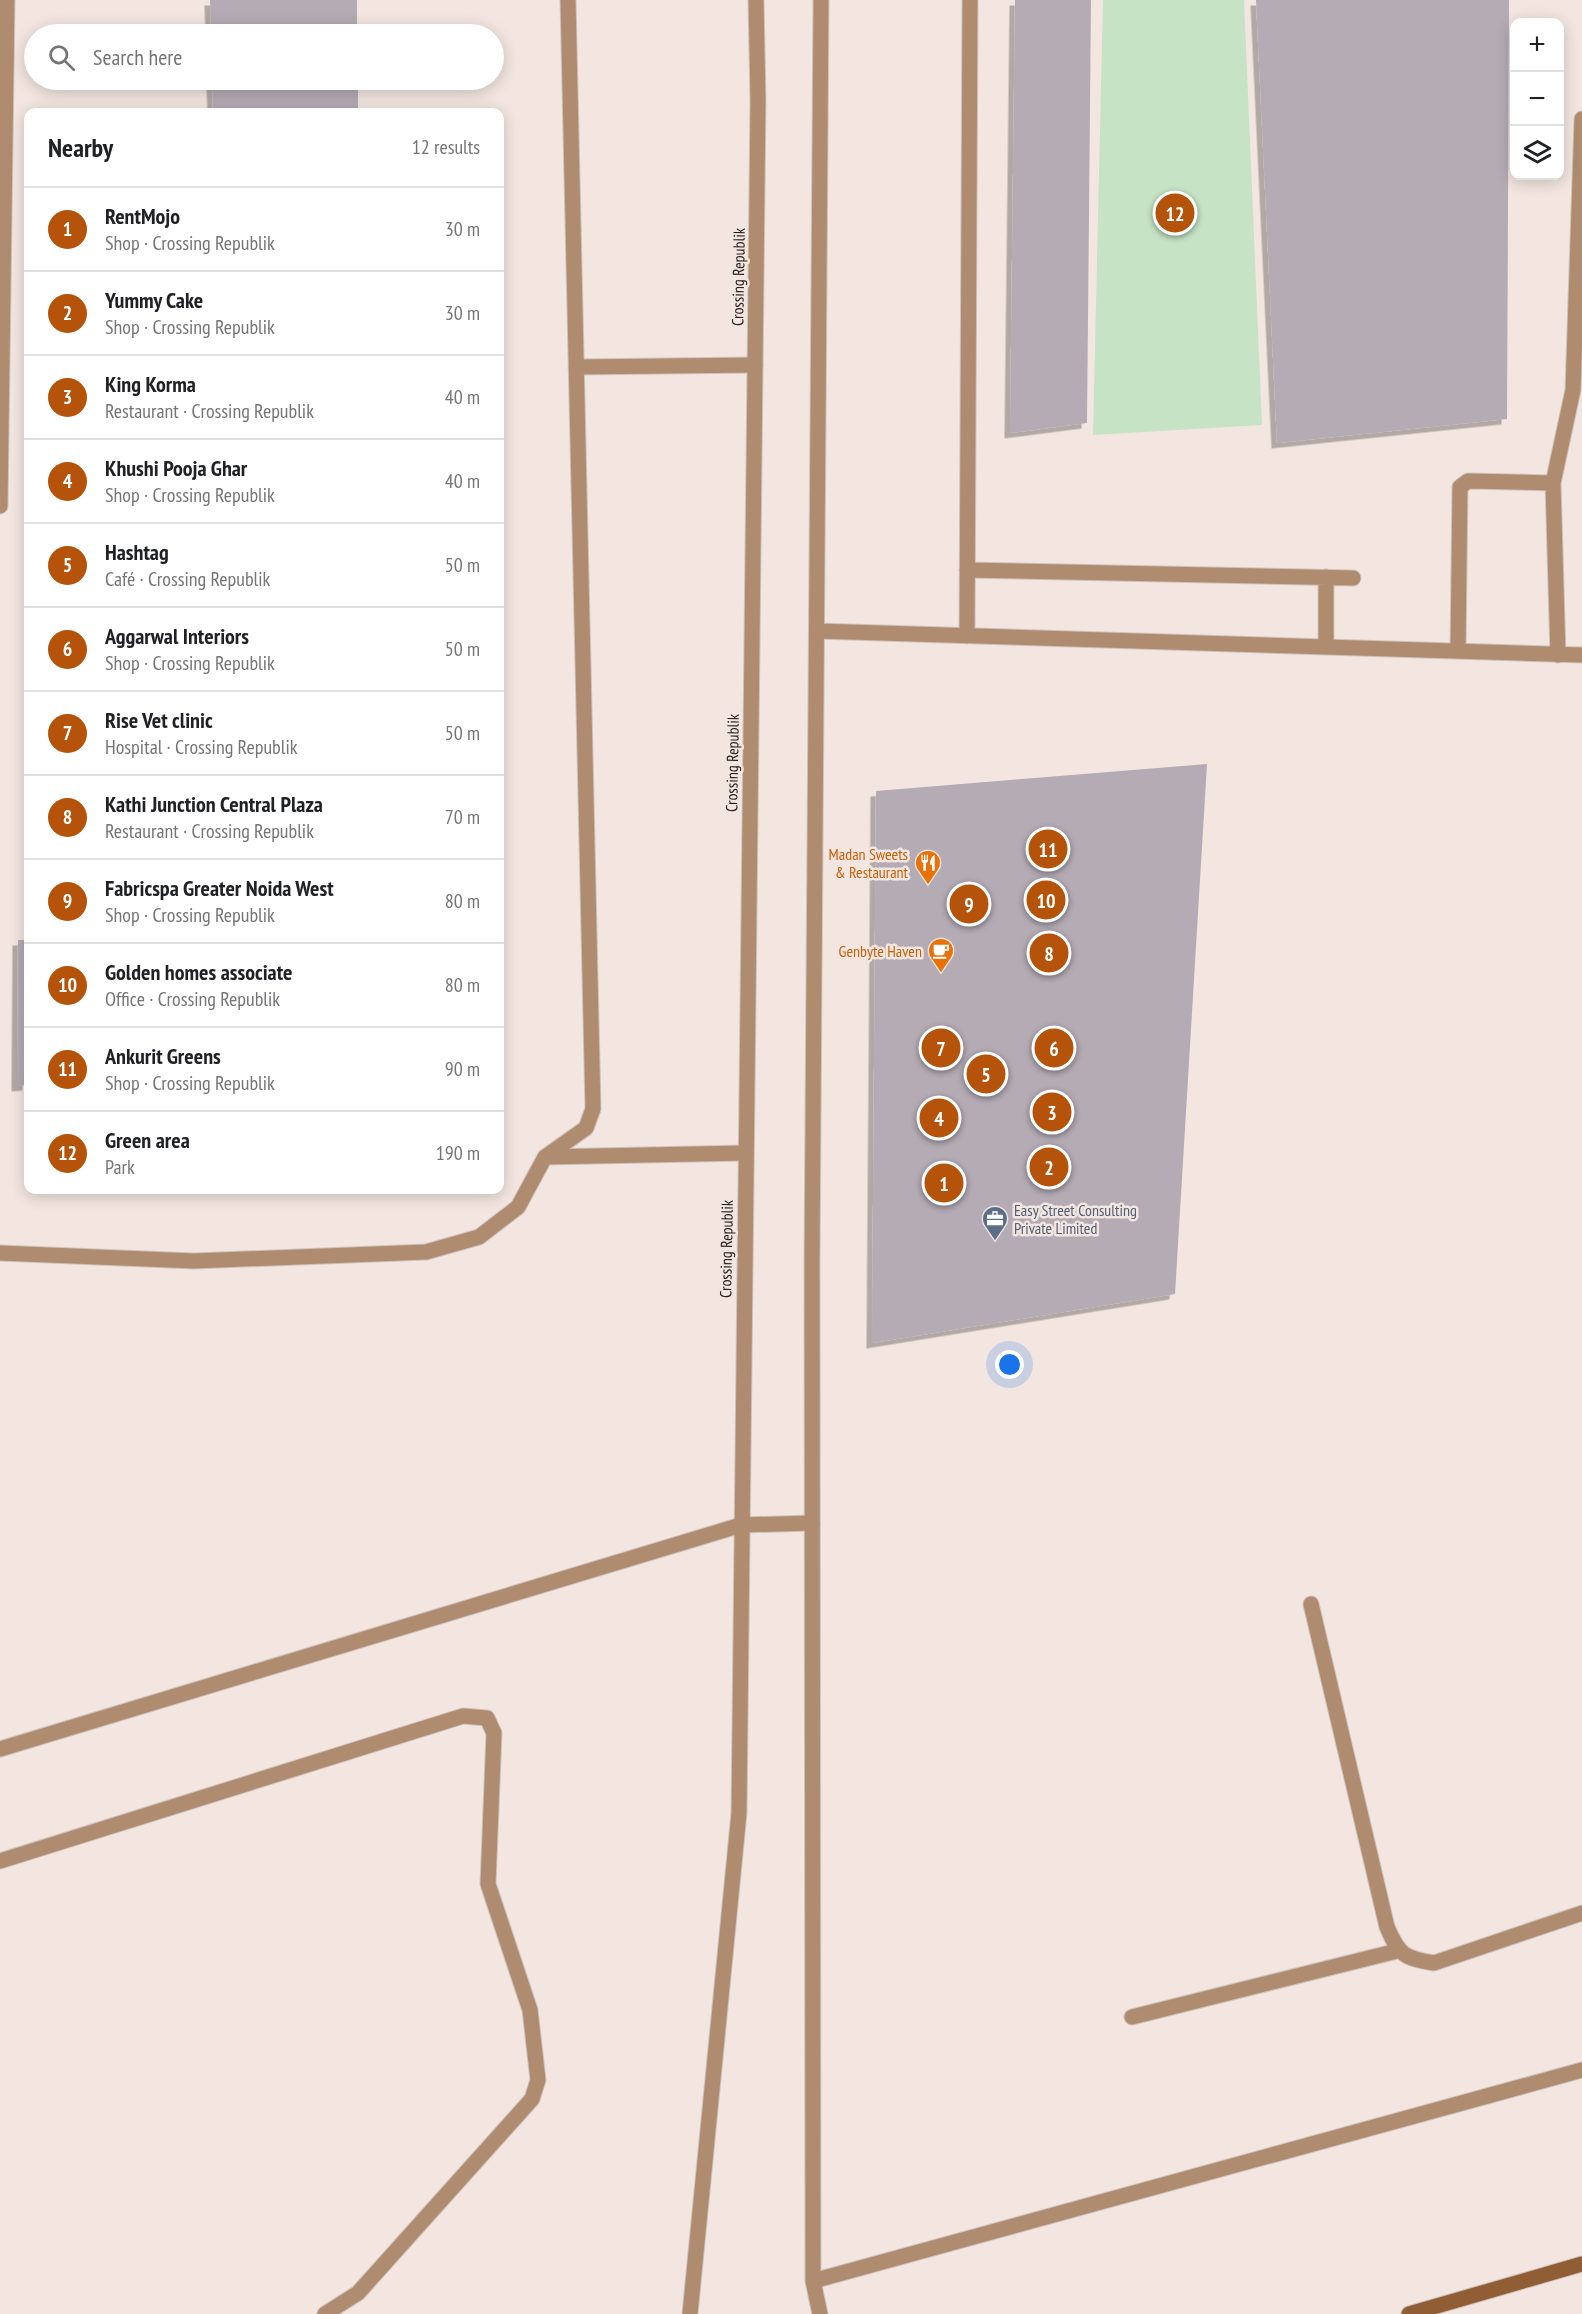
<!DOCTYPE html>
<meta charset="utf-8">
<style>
body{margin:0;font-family:"PT Sans Narrow",sans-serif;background:#f6f6f6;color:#202124}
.controls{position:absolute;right:18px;top:18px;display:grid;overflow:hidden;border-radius:12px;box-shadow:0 3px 15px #0003}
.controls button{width:54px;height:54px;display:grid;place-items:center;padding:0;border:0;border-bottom:2px solid #e0e0e0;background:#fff;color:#202124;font:30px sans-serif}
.you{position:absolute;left:1010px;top:1365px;width:21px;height:21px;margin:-15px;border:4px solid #fff;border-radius:50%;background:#1a73e8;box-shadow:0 0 0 9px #1a73e833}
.badge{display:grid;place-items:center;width:39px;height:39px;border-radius:50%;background:#b45309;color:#fff;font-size:20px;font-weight:700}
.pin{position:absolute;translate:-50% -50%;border:3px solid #fff;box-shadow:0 2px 6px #0006}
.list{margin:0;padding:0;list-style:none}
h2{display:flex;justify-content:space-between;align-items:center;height:78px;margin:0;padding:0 24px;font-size:26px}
h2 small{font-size:20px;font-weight:400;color:#757577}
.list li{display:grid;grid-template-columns:39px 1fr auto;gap:18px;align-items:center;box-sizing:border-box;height:84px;padding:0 24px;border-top:2px solid #e0e0e0}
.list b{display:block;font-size:22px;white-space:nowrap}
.list p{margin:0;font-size:20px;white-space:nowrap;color:#757577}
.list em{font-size:20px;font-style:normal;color:#757577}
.icon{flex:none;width:33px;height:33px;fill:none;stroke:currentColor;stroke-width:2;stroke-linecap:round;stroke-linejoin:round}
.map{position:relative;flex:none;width:1582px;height:2314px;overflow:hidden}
.search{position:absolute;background:#fff;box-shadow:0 3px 15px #0003;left:24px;top:24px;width:480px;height:66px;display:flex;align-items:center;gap:15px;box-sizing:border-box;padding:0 21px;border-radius:33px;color:#757577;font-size:22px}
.panel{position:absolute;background:#fff;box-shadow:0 3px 15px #0003;left:24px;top:108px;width:480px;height:1086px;border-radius:12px}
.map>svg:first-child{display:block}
.green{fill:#c6e3c5}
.building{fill:#b4abb5;filter:url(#shadow)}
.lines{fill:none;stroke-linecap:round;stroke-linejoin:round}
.service-casing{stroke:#cec2bd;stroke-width:17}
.minor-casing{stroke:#cec2bd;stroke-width:17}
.tertiary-casing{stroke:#cec2bd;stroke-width:17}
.secondary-casing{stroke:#cec2bd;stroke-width:17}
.service{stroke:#af8b70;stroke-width:15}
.minor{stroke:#af8b70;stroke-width:15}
.tertiary{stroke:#af8b70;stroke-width:15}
.secondary{stroke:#905d34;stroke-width:15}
.labels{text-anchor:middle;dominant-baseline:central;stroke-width:5;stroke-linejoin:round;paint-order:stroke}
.street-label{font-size:16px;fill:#25201e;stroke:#f3e6e0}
.food-label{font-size:16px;fill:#c56008;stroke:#f3e6e0;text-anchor:end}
.service-label{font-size:16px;fill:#4e5e75;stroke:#f3e6e0;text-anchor:start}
</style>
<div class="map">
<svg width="1582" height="2314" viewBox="0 0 1582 2314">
<defs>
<filter id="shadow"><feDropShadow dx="-5.5" dy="5.5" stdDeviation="0" flood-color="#0004"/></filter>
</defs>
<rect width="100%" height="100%" fill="#f3e6e0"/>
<!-- green -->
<path class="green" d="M1103,0H1244L1262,425L1093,435Z"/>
<!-- building -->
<path class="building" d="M210,0H357V34H211Z
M1015,0H1091L1087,423L1010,433Z
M1256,0H1509L1507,419L1277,443Z
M212,80H358V112H213Z
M1207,764L1175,1294L872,1343L876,791Z
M18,940H28V1085L17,1086Z"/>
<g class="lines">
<defs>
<path id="service" d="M1311,1604L1387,1927C1399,1955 1404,1958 1434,1963L1582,1913
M0,1861L463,1716L487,1718L494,1733L488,1884L530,2010L538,2080L532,2099L358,2293L325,2314
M1132,2017L1397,1951"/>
<path id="minor" d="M576,367L755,365
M0,506L7,0
M967,570L1353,578
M1326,577V647
M817,631L1582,655
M967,636L970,0
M1458,651L1460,487L1468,481L1553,483
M1558,655L1553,483L1573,390L1582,119
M545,1157L745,1153
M0,1253L194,1261L426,1252L479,1237L518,1207L545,1157L586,1128L593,1109L568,0
M0,1749L741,1525L812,1523"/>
<path id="tertiary" d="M813,2281L1582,2070
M690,2314L739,1813L758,100L756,0
M820,2314L813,2281L812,1259L821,0"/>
<path id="secondary" d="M1409,2314L1582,2264"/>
</defs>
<!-- service casing -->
<use href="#service" class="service-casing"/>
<!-- minor casing -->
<use href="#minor" class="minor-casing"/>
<!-- tertiary casing -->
<use href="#tertiary" class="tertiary-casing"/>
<!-- secondary casing -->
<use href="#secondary" class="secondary-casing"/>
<!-- service -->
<use href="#service" class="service"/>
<!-- minor -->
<use href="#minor" class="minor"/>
<!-- tertiary -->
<use href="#tertiary" class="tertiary"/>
<!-- secondary -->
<use href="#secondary" class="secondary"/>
</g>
<!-- icons -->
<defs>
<symbol id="restaurant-pin" viewBox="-11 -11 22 30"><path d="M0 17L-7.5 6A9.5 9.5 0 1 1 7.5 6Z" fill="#e8710a" stroke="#f3e6e0"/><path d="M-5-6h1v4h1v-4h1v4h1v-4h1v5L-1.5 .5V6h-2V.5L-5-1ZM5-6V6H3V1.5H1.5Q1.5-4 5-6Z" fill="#fff"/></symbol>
<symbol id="cafe-pin" viewBox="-11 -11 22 30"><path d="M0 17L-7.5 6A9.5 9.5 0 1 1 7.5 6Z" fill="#e8710a" stroke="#f3e6e0"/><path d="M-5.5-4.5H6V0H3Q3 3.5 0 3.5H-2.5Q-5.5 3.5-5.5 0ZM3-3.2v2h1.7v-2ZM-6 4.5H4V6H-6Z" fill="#fff"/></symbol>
<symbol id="office-pin" viewBox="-11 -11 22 30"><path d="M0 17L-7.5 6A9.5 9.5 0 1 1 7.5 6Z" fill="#5c6f8a" stroke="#f3e6e0"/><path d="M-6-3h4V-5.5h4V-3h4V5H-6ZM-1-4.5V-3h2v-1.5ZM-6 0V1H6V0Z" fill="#fff"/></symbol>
</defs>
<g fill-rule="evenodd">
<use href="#restaurant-pin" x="913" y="848" width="30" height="40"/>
<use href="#cafe-pin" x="926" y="936" width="30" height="40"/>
<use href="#office-pin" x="980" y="1204" width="30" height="40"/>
</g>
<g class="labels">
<!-- street labels -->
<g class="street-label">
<text transform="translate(738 277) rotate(-89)">Crossing Republik</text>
<text transform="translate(732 763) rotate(-89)">Crossing Republik</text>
<text transform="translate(726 1249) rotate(-89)">Crossing Republik</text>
</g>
<!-- food labels -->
<g class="food-label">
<text x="908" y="854">Madan Sweets<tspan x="908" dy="18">&amp; Restaurant</tspan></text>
<text x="922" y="951">Genbyte Haven</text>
</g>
<!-- service labels -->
<g class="service-label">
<text x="1014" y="1210">Easy Street Consulting<tspan x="1014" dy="18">Private Limited</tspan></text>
</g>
</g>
</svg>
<div class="controls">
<button>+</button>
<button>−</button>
<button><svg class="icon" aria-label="layers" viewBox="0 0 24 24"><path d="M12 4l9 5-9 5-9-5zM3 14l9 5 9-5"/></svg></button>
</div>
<div class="you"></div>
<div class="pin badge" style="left:944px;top:1183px">1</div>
<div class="pin badge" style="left:1049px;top:1167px">2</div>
<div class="pin badge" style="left:1052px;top:1112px">3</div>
<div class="pin badge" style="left:939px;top:1118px">4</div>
<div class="pin badge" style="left:986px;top:1074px">5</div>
<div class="pin badge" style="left:1054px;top:1048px">6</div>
<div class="pin badge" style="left:941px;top:1048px">7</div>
<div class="pin badge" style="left:1049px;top:953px">8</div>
<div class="pin badge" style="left:969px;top:904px">9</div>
<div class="pin badge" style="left:1046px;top:900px">10</div>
<div class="pin badge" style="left:1048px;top:849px">11</div>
<div class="pin badge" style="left:1175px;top:213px">12</div>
<div class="search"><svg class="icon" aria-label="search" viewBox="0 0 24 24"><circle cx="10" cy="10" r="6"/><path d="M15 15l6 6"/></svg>Search here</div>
<section class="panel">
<h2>Nearby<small>12 results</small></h2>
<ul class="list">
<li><span class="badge">1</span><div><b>RentMojo</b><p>Shop · Crossing Republik</p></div><em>30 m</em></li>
<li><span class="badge">2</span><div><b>Yummy Cake</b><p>Shop · Crossing Republik</p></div><em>30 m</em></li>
<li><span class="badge">3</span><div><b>King Korma</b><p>Restaurant · Crossing Republik</p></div><em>40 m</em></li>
<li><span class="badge">4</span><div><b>Khushi Pooja Ghar</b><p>Shop · Crossing Republik</p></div><em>40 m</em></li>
<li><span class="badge">5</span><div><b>Hashtag</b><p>Café · Crossing Republik</p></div><em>50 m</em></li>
<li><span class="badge">6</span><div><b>Aggarwal Interiors</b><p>Shop · Crossing Republik</p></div><em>50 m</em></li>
<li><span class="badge">7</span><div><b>Rise Vet clinic</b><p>Hospital · Crossing Republik</p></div><em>50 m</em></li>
<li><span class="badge">8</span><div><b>Kathi Junction Central Plaza</b><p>Restaurant · Crossing Republik</p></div><em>70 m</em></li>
<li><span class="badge">9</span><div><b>Fabricspa Greater Noida West</b><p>Shop · Crossing Republik</p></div><em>80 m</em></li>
<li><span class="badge">10</span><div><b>Golden homes associate</b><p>Office · Crossing Republik</p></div><em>80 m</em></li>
<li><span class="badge">11</span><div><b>Ankurit Greens</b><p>Shop · Crossing Republik</p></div><em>90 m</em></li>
<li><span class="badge">12</span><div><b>Green area</b><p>Park</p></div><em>190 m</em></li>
</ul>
</section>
</div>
